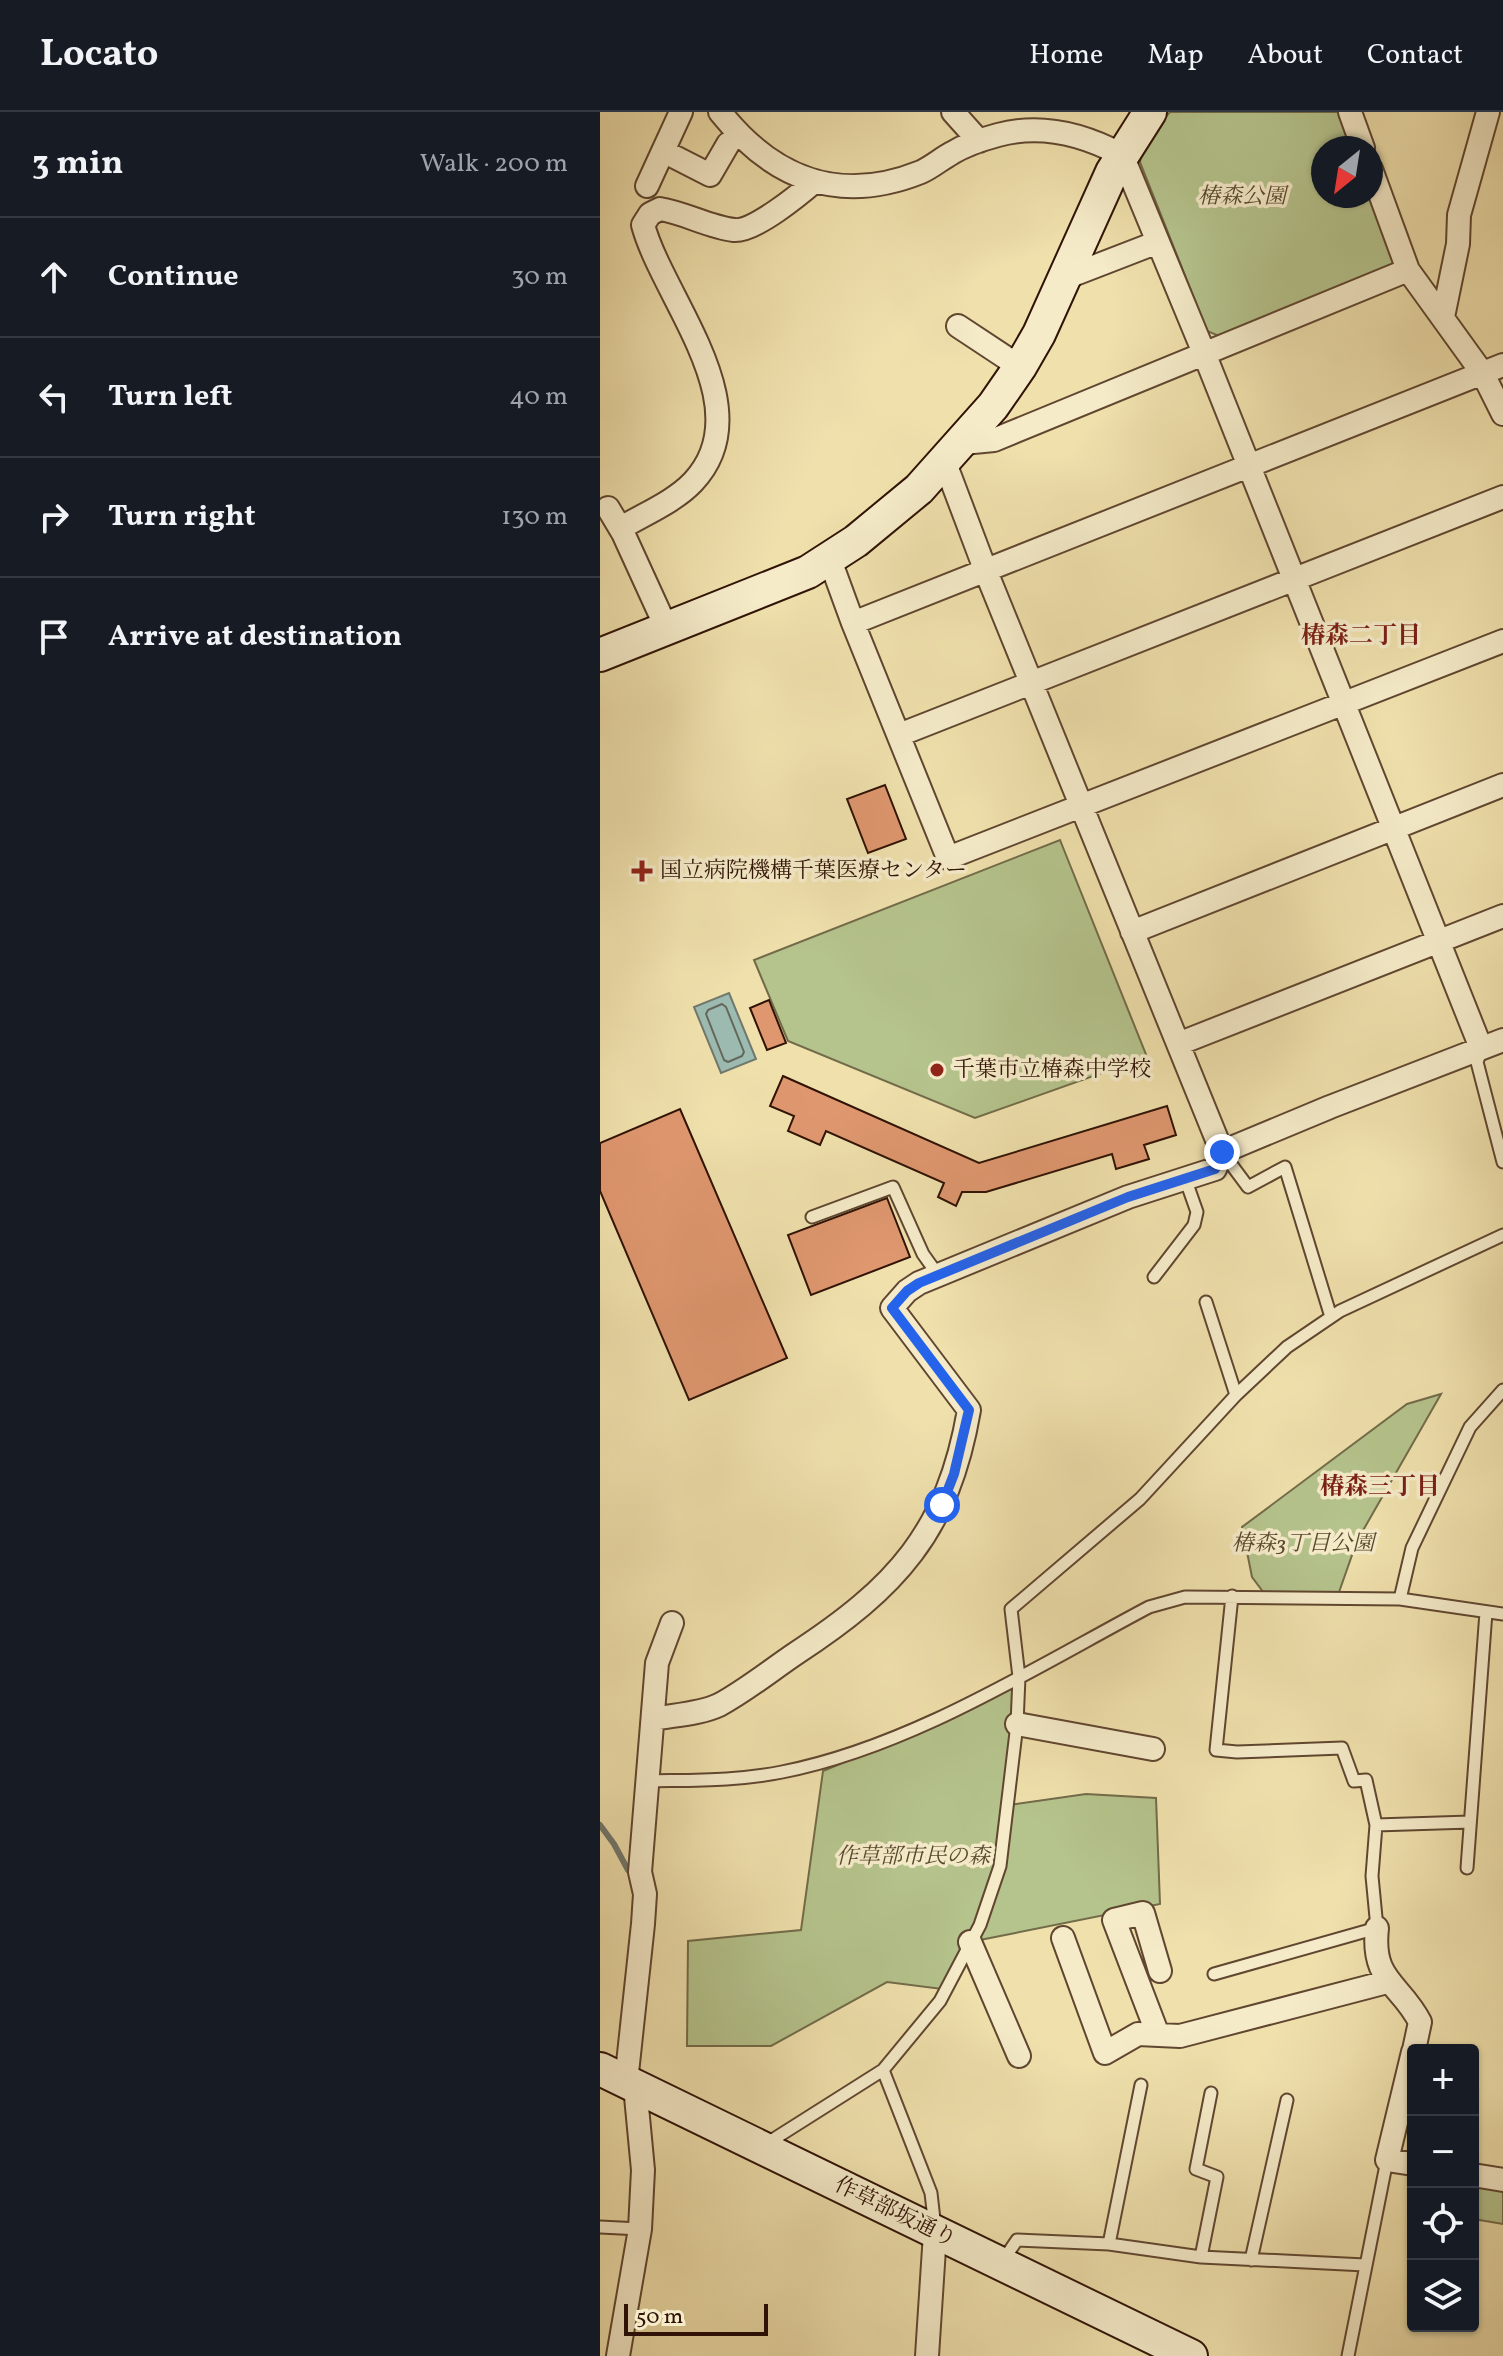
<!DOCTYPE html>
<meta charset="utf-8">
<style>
body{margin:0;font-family:Vollkorn,"Noto Serif JP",serif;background:#20242c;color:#f1f3f6}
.controls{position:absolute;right:24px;bottom:24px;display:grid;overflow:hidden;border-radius:8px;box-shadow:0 2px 6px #0004}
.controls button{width:72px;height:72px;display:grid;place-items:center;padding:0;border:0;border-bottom:2px solid #363941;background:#171b24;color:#f1f3f6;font:40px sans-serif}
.compass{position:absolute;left:711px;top:24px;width:72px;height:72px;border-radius:50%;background:#171b24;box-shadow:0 2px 6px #0004;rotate:210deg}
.scale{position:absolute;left:24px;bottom:20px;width:144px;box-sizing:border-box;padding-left:8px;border:4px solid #301306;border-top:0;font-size:22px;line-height:28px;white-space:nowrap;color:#301306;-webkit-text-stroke:6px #f5ebc9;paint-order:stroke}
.stop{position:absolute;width:24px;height:24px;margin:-18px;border:6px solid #2563eb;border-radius:50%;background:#fff}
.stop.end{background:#2563eb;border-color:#fff;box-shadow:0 2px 8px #0008}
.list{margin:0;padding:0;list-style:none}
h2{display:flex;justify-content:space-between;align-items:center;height:104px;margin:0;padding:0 32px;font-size:34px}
h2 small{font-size:26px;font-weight:400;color:#9ea1a6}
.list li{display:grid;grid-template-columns:52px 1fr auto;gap:24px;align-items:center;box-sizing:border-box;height:120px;padding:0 32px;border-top:2px solid #363941}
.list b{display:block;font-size:30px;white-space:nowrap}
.list em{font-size:26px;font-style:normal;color:#9ea1a6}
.icon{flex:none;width:44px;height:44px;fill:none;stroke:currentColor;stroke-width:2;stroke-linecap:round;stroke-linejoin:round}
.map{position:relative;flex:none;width:903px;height:2244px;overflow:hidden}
header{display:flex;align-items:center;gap:48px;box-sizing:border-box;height:112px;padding:0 40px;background:#171b24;border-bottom:2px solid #363941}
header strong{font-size:38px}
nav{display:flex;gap:44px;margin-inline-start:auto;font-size:28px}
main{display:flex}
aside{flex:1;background:#171b24}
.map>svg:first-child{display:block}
.green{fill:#b5c38c;stroke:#726b49;stroke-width:2}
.water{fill:#9cbbb1;stroke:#71786d;stroke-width:2}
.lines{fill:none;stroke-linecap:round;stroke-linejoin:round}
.shore{stroke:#66675c;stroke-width:2}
.stream{stroke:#71786d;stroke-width:6}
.building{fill:#df976f;stroke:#301306;stroke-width:2}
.lane-casing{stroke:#604630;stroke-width:15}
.street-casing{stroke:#604630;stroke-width:26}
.secondary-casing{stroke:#301306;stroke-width:36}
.lane{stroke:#f5ebc9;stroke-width:11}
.street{stroke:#f5ebc9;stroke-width:22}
.secondary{stroke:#f5ebc9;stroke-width:32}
.route{stroke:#2563eb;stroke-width:10}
.poi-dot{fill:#8f2418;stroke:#f5ebc9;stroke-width:3}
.labels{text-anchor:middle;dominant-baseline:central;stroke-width:7;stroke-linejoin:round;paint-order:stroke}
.park-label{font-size:22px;font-style:italic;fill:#58482e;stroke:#f5ebc9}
.poi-label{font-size:22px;fill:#301306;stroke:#f5ebc9;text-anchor:start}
.street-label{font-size:22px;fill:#301306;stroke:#f5ebc9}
.neighbourhood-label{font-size:24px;font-weight:bold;fill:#7a1f14;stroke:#f5ebc9}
</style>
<header>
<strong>Locato</strong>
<nav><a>Home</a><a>Map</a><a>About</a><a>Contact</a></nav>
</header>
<main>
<aside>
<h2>3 min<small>Walk · 200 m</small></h2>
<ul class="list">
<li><svg class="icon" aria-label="ahead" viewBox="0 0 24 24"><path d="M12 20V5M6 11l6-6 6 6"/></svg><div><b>Continue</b></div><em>30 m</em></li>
<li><svg class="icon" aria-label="left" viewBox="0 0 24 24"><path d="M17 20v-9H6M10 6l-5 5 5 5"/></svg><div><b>Turn left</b></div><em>40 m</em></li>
<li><svg class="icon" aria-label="right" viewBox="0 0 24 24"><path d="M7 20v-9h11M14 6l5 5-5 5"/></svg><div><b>Turn right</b></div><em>130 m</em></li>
<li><svg class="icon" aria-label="arrive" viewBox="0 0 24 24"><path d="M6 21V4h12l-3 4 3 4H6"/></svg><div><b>Arrive at destination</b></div></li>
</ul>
</aside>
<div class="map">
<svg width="903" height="2244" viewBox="0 0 903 2244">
<rect width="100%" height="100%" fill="#efe0ac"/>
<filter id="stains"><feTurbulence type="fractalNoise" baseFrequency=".0025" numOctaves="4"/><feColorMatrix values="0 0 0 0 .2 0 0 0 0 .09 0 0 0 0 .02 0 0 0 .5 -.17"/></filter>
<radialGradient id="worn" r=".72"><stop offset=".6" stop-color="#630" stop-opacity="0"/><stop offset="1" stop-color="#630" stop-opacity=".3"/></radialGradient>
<!-- green -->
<path class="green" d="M570,0H742L756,36H723V84H771L798,138L791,156L619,224L607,219L540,50C542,29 557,15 570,0Z
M460,728L547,945L375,1006L188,929L154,848Z
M841,1282L757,1429L738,1483L664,1481L652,1465L642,1415L807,1292Z
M408,1573L416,1576L402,1694L486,1682L556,1686L560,1792L370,1830L342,1877L287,1870L171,1934H87L88,1829L201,1818L223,1659L312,1622Z
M880,2066L903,2071V2112L873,2107Z"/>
<!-- water -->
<path class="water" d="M129,881L156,947L121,961L94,895Z"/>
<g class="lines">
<!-- shore -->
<path class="shore" d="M122,892L126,895L144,940L142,944L128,950L124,948L106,902L108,898Z"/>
<!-- stream -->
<path class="stream" d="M0,1713L14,1732L28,1758"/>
</g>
<!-- building -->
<path class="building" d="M285,673L306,727L268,741L247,687Z
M169,888L186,931L167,938L150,896Z
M183,964L379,1051L567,994L576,1023L544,1033L549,1047L516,1057L512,1042L386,1080H362L356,1094L338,1085L344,1071L226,1019L220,1033L188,1019L194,1004L170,994Z
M80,997L187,1246L89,1288L0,1079V1031Z
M287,1086L310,1145L211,1183L188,1123Z"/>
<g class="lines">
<defs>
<path id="lane" d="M881,939L877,950L903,1050
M622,1040L648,1075L685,1055L731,1205
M212,1105L293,1075L323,1142L338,1163
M554,1165L594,1113L597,1100L585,1066
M606,1190L636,1283
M632,1484L616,1638L637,1640L742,1636L754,1669L766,1668L776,1713
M800,1487L812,1436L870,1315L903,1278
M48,1669C93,1668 138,1669 182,1660C310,1635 434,1556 549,1495L585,1485L800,1487L903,1502
M867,1756L886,1500
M614,1862L777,1816L772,1764L776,1713L870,1710
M283,1958L331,2081L335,2116
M541,1973L509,2132L601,2145L765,2153
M166,2032L283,1958L340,1889L380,1813L400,1754L417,1612L419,1565L411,1497L540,1387L636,1283L687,1235L740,1199L903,1123
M0,2115L40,2117
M601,2145L617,2065L596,2057L611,1981
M651,2148L687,1988
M402,2150L417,2128L509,2132
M748,2244L787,2048"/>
<path id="street" d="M120,0C173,67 239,93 321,60C332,55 341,47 352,41C365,33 383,27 398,23C442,11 483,22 522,43L604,241L881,936
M353,0L379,29
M750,0L763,36
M63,39L110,63L128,32
M771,57L808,158L883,262L903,302
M47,74L81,0
M465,166L558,130
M843,205L858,132L859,103L888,0
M358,214L420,255
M363,331L394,328L808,158
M8,396L23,421L66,515
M21,416C44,402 74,390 93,370C163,296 63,187 43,113L50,102L60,97C85,101 109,115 134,118C154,120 200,82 215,69
M230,448L253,511L348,746L903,529
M253,511L903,253
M299,623L903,385
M532,820L903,673
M578,932L903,804
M622,1040L730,995L903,928
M53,1607C73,1603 100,1602 119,1593C145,1579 170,1559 195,1542C296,1476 348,1420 369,1298L292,1196L307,1179L319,1171L528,1085L615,1057L622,1040L385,457L345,351
M417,1612L553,1637
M777,1816C771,1869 800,1871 820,1910L814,1938
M463,1826L505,1941L538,1922L580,1924L787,1870
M370,1830L419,1944
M558,1923L514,1808L543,1801L560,1859
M813,1940L787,2048L813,2052
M26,1970L43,1812L45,1782L40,1760L57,1551L72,1511
M873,2063L903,2068
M18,2244L40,2117L43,2058L35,1974
M327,2244L335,2121"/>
<path id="secondary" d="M0,543L208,460L256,429L319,377L393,294L420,255L439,222L512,60L550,0
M0,1957L591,2244"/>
</defs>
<!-- lane casing -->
<use href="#lane" class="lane-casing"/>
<!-- street casing -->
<use href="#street" class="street-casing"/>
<!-- secondary casing -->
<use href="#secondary" class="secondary-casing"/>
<!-- lane -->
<use href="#lane" class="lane"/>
<!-- street -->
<use href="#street" class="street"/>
<!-- secondary -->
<use href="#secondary" class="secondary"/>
</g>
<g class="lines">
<!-- route -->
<path class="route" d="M342,1393L354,1362L369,1298L292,1196L307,1179L319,1171L528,1085L615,1057L622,1040"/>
</g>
<!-- markers -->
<g class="poi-dot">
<path d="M38 747h8v8h8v8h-8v8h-8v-8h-8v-8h8z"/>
<circle cx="337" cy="958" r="8"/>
</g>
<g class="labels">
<!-- park labels -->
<g class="park-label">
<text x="642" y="85">椿森公園</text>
<text x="703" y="1432">椿森3丁目公園</text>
<text x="313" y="1745">作草部市民の森</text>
</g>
<!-- poi labels -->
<g class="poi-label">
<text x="60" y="759">国立病院機構千葉医療センター</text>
<text x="353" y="958">千葉市立椿森中学校</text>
</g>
<!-- street labels -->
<g class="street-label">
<text transform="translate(295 2101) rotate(26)">作草部坂通り</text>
</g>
<!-- neighbourhood labels -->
<g class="neighbourhood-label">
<text x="761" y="525">椿森二丁目</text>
<text x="780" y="1376">椿森三丁目</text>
</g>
</g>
<rect width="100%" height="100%" filter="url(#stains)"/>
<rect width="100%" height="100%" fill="url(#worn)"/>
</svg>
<div class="controls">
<button>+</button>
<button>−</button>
<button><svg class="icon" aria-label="locate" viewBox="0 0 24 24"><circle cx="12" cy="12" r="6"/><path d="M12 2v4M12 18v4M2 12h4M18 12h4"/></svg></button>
<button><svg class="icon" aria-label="layers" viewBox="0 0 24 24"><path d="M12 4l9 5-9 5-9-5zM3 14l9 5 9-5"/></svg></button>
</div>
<svg class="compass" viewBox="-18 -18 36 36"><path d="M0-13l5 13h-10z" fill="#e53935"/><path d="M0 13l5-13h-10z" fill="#9ea1a6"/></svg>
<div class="scale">50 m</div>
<div class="stop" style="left:342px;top:1393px"></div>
<div class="stop end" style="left:622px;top:1040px"></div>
</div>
</main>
